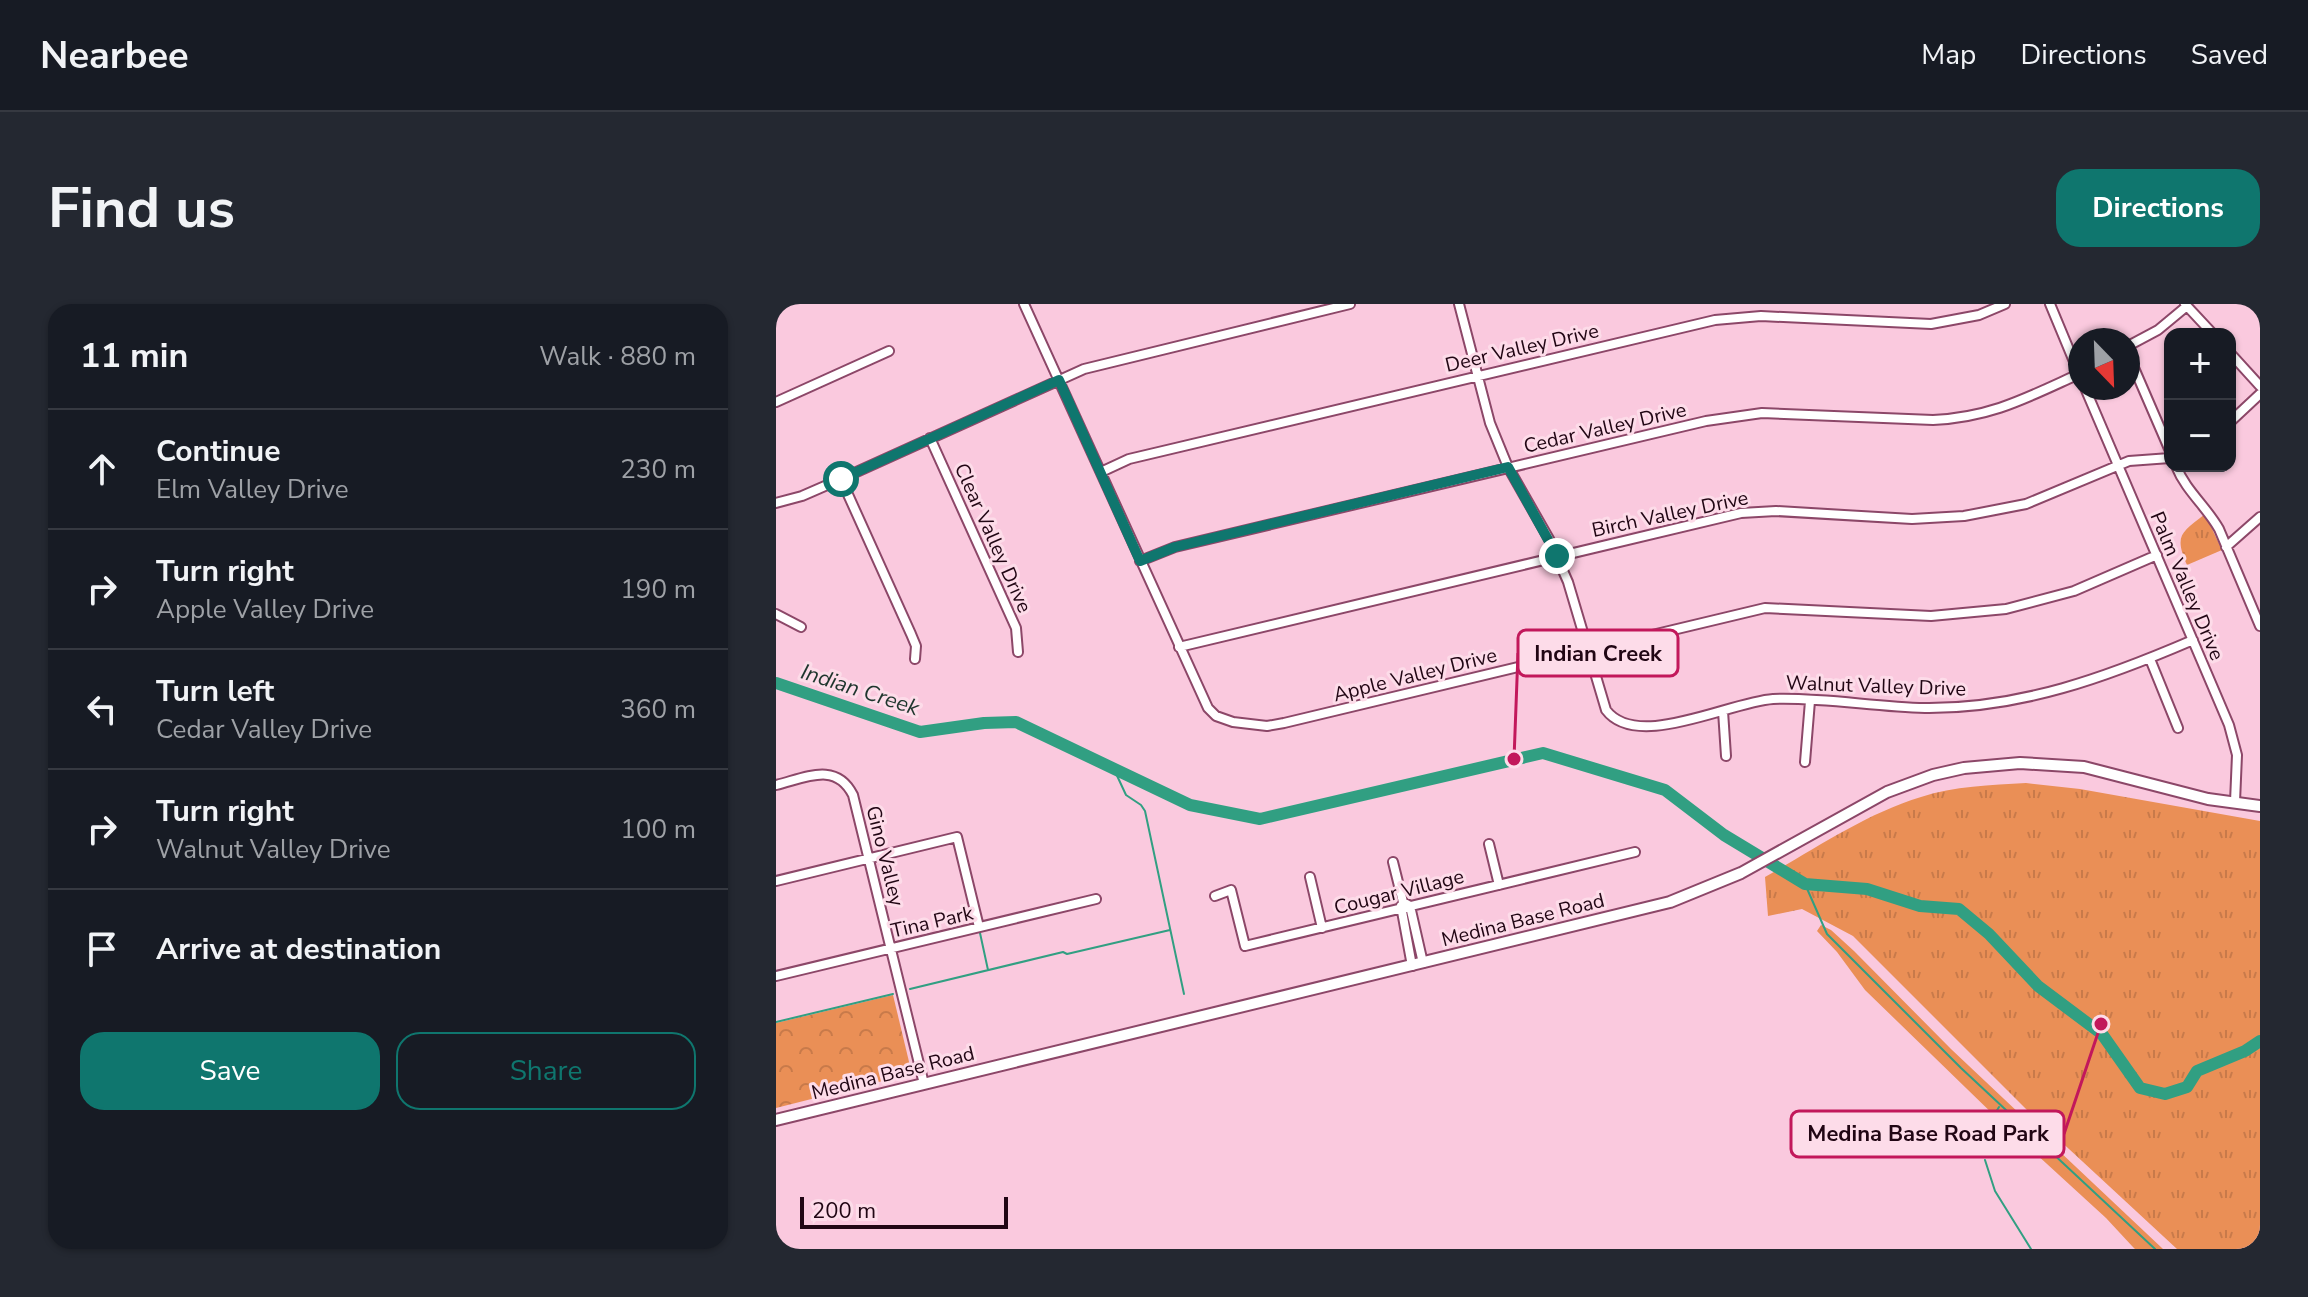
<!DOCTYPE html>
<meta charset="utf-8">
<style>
body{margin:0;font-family:"Nunito Sans",sans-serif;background:#242831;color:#f1f3f6}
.controls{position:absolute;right:24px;top:24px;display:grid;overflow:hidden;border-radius:16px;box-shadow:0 2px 6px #0004}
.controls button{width:72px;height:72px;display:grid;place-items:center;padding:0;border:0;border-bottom:2px solid #363941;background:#171b24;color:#f1f3f6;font:40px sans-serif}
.compass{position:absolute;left:1292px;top:24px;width:72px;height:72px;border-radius:50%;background:#171b24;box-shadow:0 2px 6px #0004;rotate:157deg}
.scale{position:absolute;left:24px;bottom:20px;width:208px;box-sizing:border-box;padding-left:8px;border:4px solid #210614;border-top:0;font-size:22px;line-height:28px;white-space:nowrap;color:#210614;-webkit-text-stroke:6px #fddce9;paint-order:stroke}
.stop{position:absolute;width:24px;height:24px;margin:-18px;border:6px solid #0f766e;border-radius:50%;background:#fff}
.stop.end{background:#0f766e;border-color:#fff;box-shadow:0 2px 8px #0008}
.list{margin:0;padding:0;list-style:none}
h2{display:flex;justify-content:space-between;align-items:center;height:104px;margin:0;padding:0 32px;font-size:34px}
h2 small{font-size:26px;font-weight:400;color:#9ea1a6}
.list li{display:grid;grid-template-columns:52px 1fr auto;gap:24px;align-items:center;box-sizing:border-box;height:120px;padding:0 32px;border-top:2px solid #363941}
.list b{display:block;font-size:30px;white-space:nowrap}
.list p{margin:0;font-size:26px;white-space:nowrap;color:#9ea1a6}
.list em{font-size:26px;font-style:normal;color:#9ea1a6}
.actions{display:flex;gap:16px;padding:24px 32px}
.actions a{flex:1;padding:18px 0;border:2px solid #0f766e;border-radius:24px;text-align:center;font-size:28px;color:#0f766e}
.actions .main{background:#0f766e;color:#fff}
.icon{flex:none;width:44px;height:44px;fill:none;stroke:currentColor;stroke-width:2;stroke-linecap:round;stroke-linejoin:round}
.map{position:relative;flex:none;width:1484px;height:945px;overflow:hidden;border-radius:24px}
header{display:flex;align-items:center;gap:48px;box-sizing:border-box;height:112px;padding:0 40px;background:#171b24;border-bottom:2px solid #363941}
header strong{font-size:38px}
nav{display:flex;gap:44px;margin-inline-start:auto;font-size:28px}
.intro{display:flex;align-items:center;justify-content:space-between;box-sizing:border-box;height:192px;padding:0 48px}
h1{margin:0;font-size:56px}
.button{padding:20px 36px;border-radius:24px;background:#0f766e;color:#fff;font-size:28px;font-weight:700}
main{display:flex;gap:48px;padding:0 48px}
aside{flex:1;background:#171b24;border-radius:24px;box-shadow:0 2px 6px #0004}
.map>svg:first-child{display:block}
.grass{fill:#ea8f56}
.forest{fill:url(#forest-crowns)}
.park{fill:url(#park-tufts)}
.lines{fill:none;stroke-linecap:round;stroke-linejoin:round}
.stream{stroke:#319f82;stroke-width:2}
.river{stroke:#319f82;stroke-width:12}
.minor-casing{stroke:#8c4768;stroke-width:12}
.tertiary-casing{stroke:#8c4768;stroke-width:14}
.minor{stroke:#fff;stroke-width:8}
.tertiary{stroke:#fff;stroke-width:10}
.route{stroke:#0f766e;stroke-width:10}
.labels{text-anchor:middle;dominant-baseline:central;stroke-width:6;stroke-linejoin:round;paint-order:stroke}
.street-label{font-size:20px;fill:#210614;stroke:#fddce9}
.water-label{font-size:22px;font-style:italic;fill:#1e352d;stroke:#fddce9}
.leader{fill:none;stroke:#c2185b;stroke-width:3}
.callout-dot{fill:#c2185b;stroke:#fddce9;stroke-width:3}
.callout{fill:#fddce9;stroke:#c2185b;stroke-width:3}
.callout-label{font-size:22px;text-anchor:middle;font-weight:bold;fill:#210614}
</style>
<header>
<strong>Nearbee</strong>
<nav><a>Map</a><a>Directions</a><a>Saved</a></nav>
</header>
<div class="intro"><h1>Find us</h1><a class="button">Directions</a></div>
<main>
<aside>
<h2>11 min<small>Walk · 880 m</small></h2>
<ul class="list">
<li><svg class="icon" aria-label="ahead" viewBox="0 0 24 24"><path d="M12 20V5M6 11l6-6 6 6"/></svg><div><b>Continue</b><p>Elm Valley Drive</p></div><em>230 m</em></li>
<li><svg class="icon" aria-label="right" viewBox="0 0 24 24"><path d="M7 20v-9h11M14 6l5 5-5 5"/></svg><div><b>Turn right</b><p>Apple Valley Drive</p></div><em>190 m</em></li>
<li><svg class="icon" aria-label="left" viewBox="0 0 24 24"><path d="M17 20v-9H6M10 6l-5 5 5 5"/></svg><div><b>Turn left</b><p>Cedar Valley Drive</p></div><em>360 m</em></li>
<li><svg class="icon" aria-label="right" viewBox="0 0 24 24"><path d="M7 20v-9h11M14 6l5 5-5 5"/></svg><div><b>Turn right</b><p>Walnut Valley Drive</p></div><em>100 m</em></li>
<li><svg class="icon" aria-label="arrive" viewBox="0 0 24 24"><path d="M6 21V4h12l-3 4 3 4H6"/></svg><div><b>Arrive at destination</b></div></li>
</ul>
<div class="actions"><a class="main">Save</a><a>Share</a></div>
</aside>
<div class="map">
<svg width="1484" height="945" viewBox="0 0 1484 945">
<defs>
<pattern id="forest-crowns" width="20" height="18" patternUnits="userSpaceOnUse" patternTransform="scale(2)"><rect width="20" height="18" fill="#ea8f56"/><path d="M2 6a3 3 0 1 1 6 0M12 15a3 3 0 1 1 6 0" fill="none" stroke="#c87a4a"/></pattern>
<pattern id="park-tufts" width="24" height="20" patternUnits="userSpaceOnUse" patternTransform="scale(2)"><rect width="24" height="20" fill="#ea8f56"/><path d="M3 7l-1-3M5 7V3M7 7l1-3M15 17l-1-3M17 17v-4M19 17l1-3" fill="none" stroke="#c87a4a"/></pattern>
</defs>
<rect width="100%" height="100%" fill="#fac9de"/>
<!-- grass -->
<path class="grass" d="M1045,621L1055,626L1078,647L1175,745L1387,945H1359L1356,942L1330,914L1224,817L1089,686L1061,648L1041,627Z"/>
<!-- forest -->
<path class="forest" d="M117,691L135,766L134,770L0,804V719Z"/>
<!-- park -->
<path class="park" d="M1429,210L1446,246L1411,261C1398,231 1405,229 1429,210Z
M1250,479L1304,485L1484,517V945H1401L1253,808L1077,632L1026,605L992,612L989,573C1039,545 1089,510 1145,493C1178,482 1215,481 1250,479Z"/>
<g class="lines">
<!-- stream -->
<path class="stream" d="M337,463L350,491L365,501L369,507L408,690
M1029,580L1051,630L1185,764L1379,945
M204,629L212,666
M134,685L287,648L291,650L394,626
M0,718L117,690
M1211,843L1214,818L1223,803
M1209,856L1219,887L1255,945"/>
<!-- river -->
<path class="river" d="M0,379L144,428L208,419L240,418L414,501L484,515L767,449L889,486L948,531L1029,580L1091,585L1144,602L1183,605L1213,630L1262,682L1326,730L1364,784L1389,790L1411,783L1421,767L1469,747L1484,737"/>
<defs>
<path id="minor" d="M248,0L432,404L440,412L457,418L491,422L508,419L989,304L1155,312L1230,305L1298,287L1381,251
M683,0L714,119L732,163L773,235L792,278L830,406C861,447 953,398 997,395C1047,393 1098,403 1149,404C1244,405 1331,373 1417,336
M1274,0L1304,72
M1409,0L1437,30
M1352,42L1382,26L1411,2
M1454,49L1484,82
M1352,50L1394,147
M1309,84L1453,421L1461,451L1459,498
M0,98L113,47
M1454,118L1484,90
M154,134L240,324L242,348
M1400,162C1410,187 1430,202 1443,225L1484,322
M325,168L353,155L939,16L985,12L1155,20L1203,11L1229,0
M65,175L135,330L140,342L139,355
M0,199L26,192L65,175L308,65L574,0
M1450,243L1484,213
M364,257L399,243L930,117L986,109L1157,116C1216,113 1250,94 1303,70
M0,310L25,323
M403,343L965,209L1000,207L1136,215L1188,212L1250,200L1353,157L1394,154
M1374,355L1402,424
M947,407L950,452
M1029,458L1034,397
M0,481C29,474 60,457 77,491L148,780
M713,540L723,581
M617,558L627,598L634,602L647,659
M534,573L546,624
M0,577L181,533L203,623
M439,592L455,586L469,642L859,548
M625,602L636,662
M0,672L320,595"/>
<path id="tertiary" d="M0,816L894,598L965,569L1111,488L1157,471L1188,464L1244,459L1308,463L1432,495L1484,502"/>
</defs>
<!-- minor casing -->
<use href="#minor" class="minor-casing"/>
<!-- tertiary casing -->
<use href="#tertiary" class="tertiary-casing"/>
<!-- minor -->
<use href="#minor" class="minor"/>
<!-- tertiary -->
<use href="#tertiary" class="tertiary"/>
</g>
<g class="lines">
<!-- route -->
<path class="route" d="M65,175L283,76L364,257L399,243L732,163L781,252"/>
</g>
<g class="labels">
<!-- street labels -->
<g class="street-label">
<text transform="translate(746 44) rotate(-13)">Deer Valley Drive</text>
<text transform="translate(829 124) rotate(-13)">Cedar Valley Drive</text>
<text transform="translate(894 210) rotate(-12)">Birch Valley Drive</text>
<text transform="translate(217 234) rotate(66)">Clear Valley Drive</text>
<text transform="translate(1411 282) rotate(67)">Palm Valley Drive</text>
<text transform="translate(639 371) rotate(-14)">Apple Valley Drive</text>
<text transform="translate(1100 382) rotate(2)">Walnut Valley Drive</text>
<text transform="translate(109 552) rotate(76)">Gino Valley</text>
<text transform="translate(623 588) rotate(-14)">Cougar Village</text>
<text transform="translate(747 616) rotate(-14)">Medina Base Road</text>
<text transform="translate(156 618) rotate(-13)">Tina Park</text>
<text transform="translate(117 769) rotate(-14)">Medina Base Road</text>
</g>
<!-- water labels -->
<g class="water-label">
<text transform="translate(84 386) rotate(18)">Indian Creek</text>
</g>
</g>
<!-- callouts -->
<path class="leader" d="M738 455L742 349M1325 720L1288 830"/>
<g class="callout-dot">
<circle cx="738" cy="455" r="8"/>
<circle cx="1325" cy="720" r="8"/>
</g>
<g class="callout">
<rect x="742" y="326" width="160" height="46" rx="8"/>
<rect x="1015" y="807" width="273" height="46" rx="8"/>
</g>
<g class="callout-label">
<text x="822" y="357">Indian Creek</text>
<text x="1152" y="837">Medina Base Road Park</text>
</g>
</svg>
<div class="controls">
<button>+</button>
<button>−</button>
</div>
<svg class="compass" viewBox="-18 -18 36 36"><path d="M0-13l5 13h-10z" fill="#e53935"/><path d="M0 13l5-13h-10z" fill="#9ea1a6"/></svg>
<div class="scale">200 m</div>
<div class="stop" style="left:65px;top:175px"></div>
<div class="stop end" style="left:781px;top:252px"></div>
</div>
</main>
